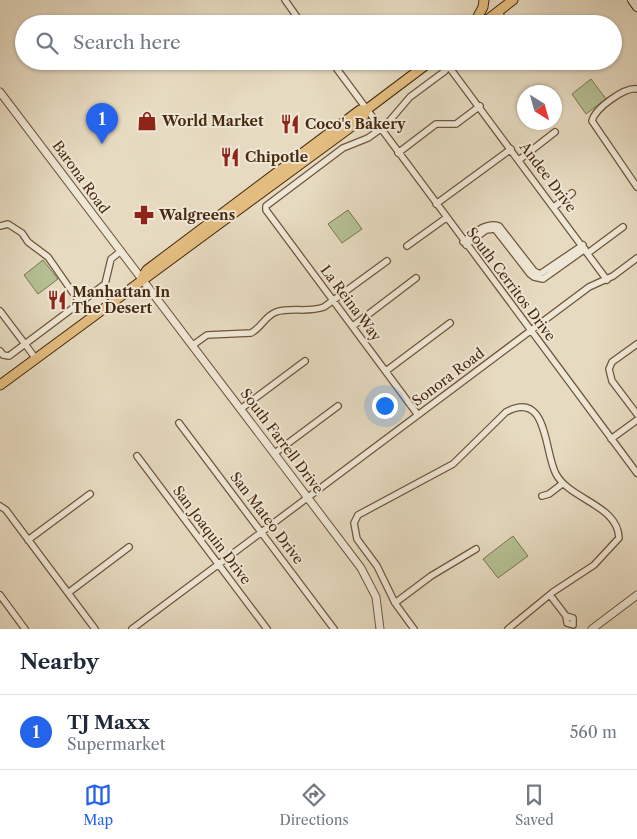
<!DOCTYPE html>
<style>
body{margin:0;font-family:"Libre Caslon Text",serif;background:#f6f6f7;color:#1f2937}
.compass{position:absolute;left:517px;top:85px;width:45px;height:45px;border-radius:50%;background:#fff;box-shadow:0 1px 4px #0004;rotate:143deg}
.you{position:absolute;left:384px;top:405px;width:18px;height:18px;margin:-12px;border:4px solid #fff;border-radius:50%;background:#1a73e8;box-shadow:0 0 0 8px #1a73e833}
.badge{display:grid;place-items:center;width:32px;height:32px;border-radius:50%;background:#2563eb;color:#fff;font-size:16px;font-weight:700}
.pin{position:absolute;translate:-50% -41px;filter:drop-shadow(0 1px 2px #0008)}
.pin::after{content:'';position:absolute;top:26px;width:18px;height:15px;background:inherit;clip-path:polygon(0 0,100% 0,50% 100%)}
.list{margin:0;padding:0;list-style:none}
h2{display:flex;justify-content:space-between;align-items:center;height:65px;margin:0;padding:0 20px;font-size:21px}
h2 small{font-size:16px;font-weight:400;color:#747a83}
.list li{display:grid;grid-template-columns:32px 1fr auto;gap:15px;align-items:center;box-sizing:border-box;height:75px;padding:0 20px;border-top:1px solid #e0e1e3}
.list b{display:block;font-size:19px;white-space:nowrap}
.list p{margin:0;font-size:16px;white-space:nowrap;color:#747a83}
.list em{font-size:16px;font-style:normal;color:#747a83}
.icon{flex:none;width:28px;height:28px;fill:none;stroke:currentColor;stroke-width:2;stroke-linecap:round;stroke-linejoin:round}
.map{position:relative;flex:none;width:637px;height:629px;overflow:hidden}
.search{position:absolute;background:#fff;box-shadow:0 1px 4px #0004;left:15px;right:15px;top:15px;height:55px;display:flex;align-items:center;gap:12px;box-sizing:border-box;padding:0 18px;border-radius:28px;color:#747a83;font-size:19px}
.sheet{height:140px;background:#fff}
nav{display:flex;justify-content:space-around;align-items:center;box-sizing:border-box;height:70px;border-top:1px solid #e0e1e3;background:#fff;font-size:14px;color:#747a83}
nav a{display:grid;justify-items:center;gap:2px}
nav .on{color:#2563eb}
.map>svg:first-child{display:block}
.park{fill:#b4c093;stroke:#7e7451}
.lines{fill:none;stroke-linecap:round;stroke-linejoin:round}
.minor-casing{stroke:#6f553b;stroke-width:8}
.tertiary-casing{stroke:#6f553b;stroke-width:9}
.secondary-casing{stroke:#47290f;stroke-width:10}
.primary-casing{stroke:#47290f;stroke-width:11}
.minor{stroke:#efe7d6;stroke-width:5.5}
.tertiary{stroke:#efe7d6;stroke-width:7}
.secondary{stroke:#efe7d6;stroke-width:8}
.primary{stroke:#e3bd80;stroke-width:9}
.labels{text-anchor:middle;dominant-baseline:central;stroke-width:4;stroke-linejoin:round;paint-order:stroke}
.poi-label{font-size:14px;font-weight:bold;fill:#47290f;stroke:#efe7d6;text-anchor:start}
.street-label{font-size:14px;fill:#47290f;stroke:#efe7d6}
</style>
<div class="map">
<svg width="637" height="629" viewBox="0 0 637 629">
<rect width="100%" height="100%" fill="#e6dac0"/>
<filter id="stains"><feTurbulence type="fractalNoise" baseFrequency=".004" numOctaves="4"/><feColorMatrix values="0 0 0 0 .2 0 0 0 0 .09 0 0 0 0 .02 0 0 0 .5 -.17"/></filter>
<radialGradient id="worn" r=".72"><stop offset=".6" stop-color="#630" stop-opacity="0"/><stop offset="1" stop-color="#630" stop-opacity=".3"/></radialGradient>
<!-- park -->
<path class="park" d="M591,79L606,99L586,114L572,94Z
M348,210L362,229L342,243L328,224Z
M43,260L58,279L38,294L24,275Z
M513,536L528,556L498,578L483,559Z"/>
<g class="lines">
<defs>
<path id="minor" d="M285,0L302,24
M498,11L506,24
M331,61L637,473
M449,67L607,280
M637,89C625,87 595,108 592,121L637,187
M398,153L436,124H456L480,106
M519,160L555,132
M436,204L511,149
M554,207L572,193
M0,226L8,224L22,233L28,242L48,257L80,303
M463,242C474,234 485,221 499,226L534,271L540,274L583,245
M466,245L486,230L495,229L530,274L534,277L543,279L585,249
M407,246L446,218
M588,253L623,227
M0,311L25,344L9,356L3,355L0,351
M353,326L416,278
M637,344L612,362L609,369L612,381L637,414
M193,345L207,335L251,333C261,328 265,316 276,312C291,307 308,313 324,307L387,261
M36,359L25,344L105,284L111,259L121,251
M386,371L450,323
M242,408L305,361
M418,415L266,210V206L343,148L368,138L386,125L410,97L445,71L452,61
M179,423L334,629
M611,439L637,420
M275,453L338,406
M137,456L267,629
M542,496L549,494L562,484
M0,506L6,510L95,629
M28,540L90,494
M68,593L129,547
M0,595L25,629
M550,595L566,616L573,618V625L567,623L566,616
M395,603L431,576L476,549
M132,629L589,287L613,276L637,258
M414,629L395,603L377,566L357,539L354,523L358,515L453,464L506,412C548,389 544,452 556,474C570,500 618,505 619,538L594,565L553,592L508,629"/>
<path id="tertiary" d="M0,92L361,568L376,597L380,629
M592,629L637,595"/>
<path id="secondary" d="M632,0L637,7"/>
<path id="primary" d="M474,24L483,7L484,0
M482,24L513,0
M142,278L147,270L360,110H366L431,61
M0,385L363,118L366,110"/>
</defs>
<!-- minor casing -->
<use href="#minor" class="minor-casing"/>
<!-- tertiary casing -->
<use href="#tertiary" class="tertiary-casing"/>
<!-- secondary casing -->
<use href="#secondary" class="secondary-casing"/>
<!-- primary casing -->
<use href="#primary" class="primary-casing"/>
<!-- minor -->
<use href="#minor" class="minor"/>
<!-- tertiary -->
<use href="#tertiary" class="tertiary"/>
<!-- secondary -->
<use href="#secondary" class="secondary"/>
<!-- primary -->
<use href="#primary" class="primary"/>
</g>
<!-- icons -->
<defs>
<symbol id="shop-bare" viewBox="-9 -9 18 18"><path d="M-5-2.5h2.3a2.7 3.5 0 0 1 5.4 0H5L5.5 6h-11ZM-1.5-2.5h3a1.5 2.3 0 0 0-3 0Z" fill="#8f2418" stroke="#efe7d6" stroke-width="2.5" paint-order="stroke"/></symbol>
<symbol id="restaurant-bare" viewBox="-9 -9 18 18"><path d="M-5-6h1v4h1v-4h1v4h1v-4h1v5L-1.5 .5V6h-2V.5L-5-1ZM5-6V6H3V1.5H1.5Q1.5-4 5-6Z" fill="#8f2418" stroke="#efe7d6" stroke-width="2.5" paint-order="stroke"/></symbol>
<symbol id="pharmacy-bare" viewBox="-9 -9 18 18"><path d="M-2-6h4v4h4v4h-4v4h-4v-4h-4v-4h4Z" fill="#8f2418" stroke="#efe7d6" stroke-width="2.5" paint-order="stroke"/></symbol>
</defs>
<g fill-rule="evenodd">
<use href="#shop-bare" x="133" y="107" width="28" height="28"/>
<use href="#restaurant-bare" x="276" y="110" width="28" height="28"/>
<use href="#restaurant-bare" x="216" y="143" width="28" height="28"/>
<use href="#pharmacy-bare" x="130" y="201" width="28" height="28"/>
<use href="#restaurant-bare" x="43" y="286" width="28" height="28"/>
</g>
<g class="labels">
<!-- poi labels -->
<g class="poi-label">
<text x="162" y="121">World Market</text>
<text x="305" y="124">Coco's Bakery</text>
<text x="245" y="157">Chipotle</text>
<text x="159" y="215">Walgreens</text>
<text x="72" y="292">Manhattan In<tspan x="72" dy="16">The Desert</tspan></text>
</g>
<!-- street labels -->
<g class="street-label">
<text transform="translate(81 177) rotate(54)">Barona Road</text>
<text transform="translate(548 177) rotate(53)">Andee Drive</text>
<text transform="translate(511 284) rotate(53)">South Cerritos Drive</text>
<text transform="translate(351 303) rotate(53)">La Reina Way</text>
<text transform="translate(448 377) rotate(-37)">Sonora Road</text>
<text transform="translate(282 441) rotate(53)">South Farrell Drive</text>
<text transform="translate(267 518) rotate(53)">San Mateo Drive</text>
<text transform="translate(212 535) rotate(53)">San Joaquin Drive</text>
</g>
</g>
<rect width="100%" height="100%" filter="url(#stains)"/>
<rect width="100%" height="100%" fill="url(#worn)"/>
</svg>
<svg class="compass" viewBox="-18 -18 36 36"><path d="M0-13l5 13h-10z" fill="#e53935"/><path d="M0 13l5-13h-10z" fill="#747a83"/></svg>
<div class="you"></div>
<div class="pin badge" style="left:102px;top:144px">1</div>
<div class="search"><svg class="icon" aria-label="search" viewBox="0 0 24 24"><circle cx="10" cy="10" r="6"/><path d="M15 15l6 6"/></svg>Search here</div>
</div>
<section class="sheet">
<h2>Nearby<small></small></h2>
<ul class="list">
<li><span class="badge">1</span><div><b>TJ Maxx</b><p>Supermarket</p></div><em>560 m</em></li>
</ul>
</section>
<nav>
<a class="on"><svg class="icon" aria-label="map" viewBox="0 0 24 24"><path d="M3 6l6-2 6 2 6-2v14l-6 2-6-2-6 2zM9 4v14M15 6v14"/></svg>Map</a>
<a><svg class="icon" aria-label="directions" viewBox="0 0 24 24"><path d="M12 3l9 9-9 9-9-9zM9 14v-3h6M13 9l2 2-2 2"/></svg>Directions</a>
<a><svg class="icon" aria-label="saved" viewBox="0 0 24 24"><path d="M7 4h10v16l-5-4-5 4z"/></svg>Saved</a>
</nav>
